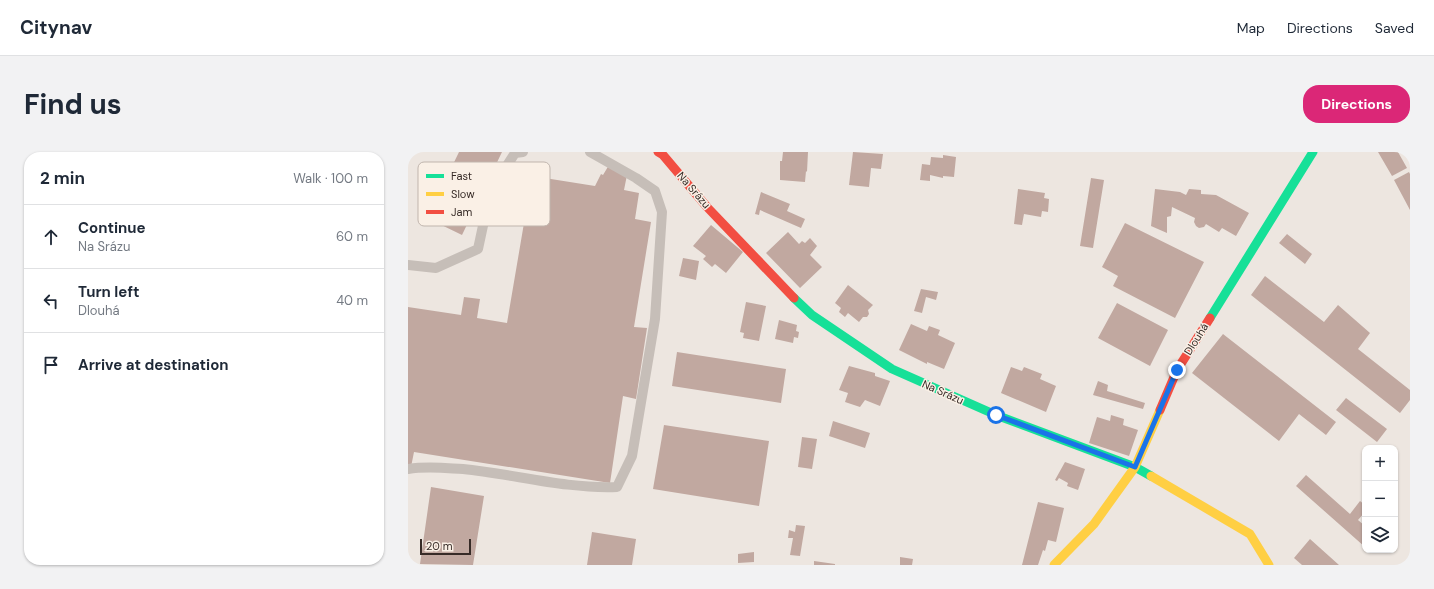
<!DOCTYPE html>
<meta charset="utf-8">
<style>
body{margin:0;font-family:"DM Sans",sans-serif;background:#f2f2f3;color:#1f2937}
.controls{position:absolute;right:12px;bottom:12px;display:grid;overflow:hidden;border-radius:8px;box-shadow:0 1px 3px #0004}
.controls button{width:36px;height:36px;display:grid;place-items:center;padding:0;border:0;border-bottom:1px solid #e0e1e3;background:#fff;color:#1f2937;font:20px sans-serif}
.scale{position:absolute;left:12px;bottom:10px;width:51px;box-sizing:border-box;padding-left:4px;border:2px solid #372b27;border-top:0;font-size:11px;line-height:14px;white-space:nowrap;color:#372b27;-webkit-text-stroke:3px #faf0e6;paint-order:stroke}
.stop{position:absolute;width:12px;height:12px;margin:-9px;border:3px solid #1a73e8;border-radius:50%;background:#fff}
.stop.end{background:#1a73e8;border-color:#fff;box-shadow:0 1px 4px #0008}
.list{margin:0;padding:0;list-style:none}
h2{display:flex;justify-content:space-between;align-items:center;height:52px;margin:0;padding:0 16px;font-size:17px}
h2 small{font-size:13px;font-weight:400;color:#747a83}
.list li{display:grid;grid-template-columns:26px 1fr auto;gap:12px;align-items:center;box-sizing:border-box;height:64px;padding:0 16px;border-top:1px solid #e0e1e3}
.list b{display:block;font-size:15px;white-space:nowrap}
.list p{margin:0;font-size:13px;white-space:nowrap;color:#747a83}
.list em{font-size:13px;font-style:normal;color:#747a83}
.icon{flex:none;width:22px;height:22px;fill:none;stroke:currentColor;stroke-width:2;stroke-linecap:round;stroke-linejoin:round}
.map{position:relative;flex:none;width:1002px;height:413px;overflow:hidden;border-radius:16px}
header{display:flex;align-items:center;gap:24px;box-sizing:border-box;height:56px;padding:0 20px;background:#fff;border-bottom:1px solid #e0e1e3}
header strong{font-size:19px}
nav{display:flex;gap:22px;margin-inline-start:auto;font-size:14px}
.intro{display:flex;align-items:center;justify-content:space-between;box-sizing:border-box;height:96px;padding:0 24px}
h1{margin:0;font-size:28px}
.button{padding:10px 18px;border-radius:16px;background:#db2777;color:#fff;font-size:14px;font-weight:700}
main{display:flex;gap:24px;padding:0 24px}
aside{flex:1;background:#fff;border-radius:16px;box-shadow:0 1px 3px #0004}
.map>svg:first-child{display:block}
.building{fill:#c1a8a0}
.lines{fill:none;stroke-linecap:round;stroke-linejoin:round}
.lane{stroke:#c6beb8;stroke-width:10}
.fast{stroke:#16e098;stroke-width:9}
.slow{stroke:#ffcf43;stroke-width:9}
.jam{stroke:#f24e42;stroke-width:9}
.route{stroke:#1a73e8;stroke-width:5}
.labels{text-anchor:middle;dominant-baseline:central;stroke-width:3;stroke-linejoin:round;paint-order:stroke}
.street-label{font-size:11px;fill:#372b27;stroke:#faf0e6}
.key{fill:#faf0e6;stroke:#c0b5ad;stroke-width:1}
.key-label{font-size:11px;fill:#372b27}
</style>
<header>
<strong>Citynav</strong>
<nav><a>Map</a><a>Directions</a><a>Saved</a></nav>
</header>
<div class="intro"><h1>Find us</h1><a class="button">Directions</a></div>
<main>
<aside>
<h2>2 min<small>Walk · 100 m</small></h2>
<ul class="list">
<li><svg class="icon" aria-label="ahead" viewBox="0 0 24 24"><path d="M12 20V5M6 11l6-6 6 6"/></svg><div><b>Continue</b><p>Na Srázu</p></div><em>60 m</em></li>
<li><svg class="icon" aria-label="left" viewBox="0 0 24 24"><path d="M17 20v-9H6M10 6l-5 5 5 5"/></svg><div><b>Turn left</b><p>Dlouhá</p></div><em>40 m</em></li>
<li><svg class="icon" aria-label="arrive" viewBox="0 0 24 24"><path d="M6 21V4h12l-3 4 3 4H6"/></svg><div><b>Arrive at destination</b></div></li>
</ul>
</aside>
<div class="map">
<svg width="1002" height="413" viewBox="0 0 1002 413">
<rect width="100%" height="100%" fill="#ede6e0"/>
<!-- building -->
<path class="building" d="M51,0H94L54,83L19,66Z
M375,0H400L399,20L398,19L397,30L372,28V9H374Z
M445,0L475,2L473,17L463,16L461,35L441,33Z
M970,0H990L999,16L984,24Z
M535,3L548,5L546,25L535,24V26L522,23V29L512,28L514,12L522,13L523,5L535,6Z
M201,13L219,23L216,38L231,41L227,67L243,70L226,175L239,176L228,247L215,244L202,331L6,300L3,315H0V155L53,163L56,145L72,147L69,166L99,171L124,24L187,34L193,22L195,23Z
M1001,20L1002,22V58L986,28Z
M683,26L696,28L685,96L672,94Z
M610,37L637,41L636,46L641,47L640,60L634,59L633,65L616,62L614,73L606,72Z
M747,37L772,40L778,43L781,37L793,38V42L808,43L841,61L828,84L814,76L811,80L798,72L796,75L791,76L788,74L786,70L787,66L764,55L763,64L759,65V81L743,74Z
M353,40L382,52L379,59L397,67L393,76L352,58L351,63L347,62Z
M717,71L796,110L767,166L705,134L710,124L694,115Z
M303,73L335,100L318,121L307,112L304,115L295,107L298,104L285,94Z
M380,80L391,92L394,89L397,91L402,86L409,94L402,103L414,115L392,136L358,101Z
M879,82L904,102L897,112L871,91Z
M275,106L291,109L288,128L271,124Z
M857,124L916,170L930,153L962,181L950,197L1002,238V248L992,261L843,143Z
M440,133L465,153L460,158L461,162L459,165H455L451,170L440,161L437,165L431,160L433,156L427,151Z
M513,137L530,140L528,148L518,145L514,161L506,159Z
M338,150L358,154L351,189L335,186L336,181L332,180Z
M709,151L760,178L742,214L690,186Z
M371,168L389,173L388,179L391,180L390,186L386,185L385,191L367,187Z
M503,172L519,179L521,174L532,178L530,183L547,191L536,217L519,210V212L491,198Z
M815,182L928,270L918,283L891,262L871,289L784,221Z
M269,200L378,217L373,251L264,234Z
M441,214L467,221V224L482,229L472,254L457,248L452,255L437,250L440,241L431,238Z
M603,215L614,219L616,215L634,222L632,227L648,234L638,260L593,241Z
M690,229L700,233L699,239L737,251L735,257L685,243Z
M938,246L979,277L969,290L928,258Z
M703,263L716,267L715,273L730,278L721,304L681,291L689,265L702,269Z
M425,269L462,281L457,296L421,284Z
M256,273L361,289L351,354L245,337Z
M394,285L409,287L404,317L390,315Z
M657,310L677,317L670,338L659,334L660,331L651,326L649,329L647,328Z
M898,323L942,362L952,349L957,353V360L950,368L957,374V395L888,334Z
M23,335L76,344L65,413L12,412Z
M630,350L656,356L648,390L640,388L637,399L635,398L630,413H614Z
M388,373L397,374L392,404L382,403L385,386H380L381,378L387,380Z
M184,380L228,387L224,413H179Z
M902,387L931,413H894L886,406Z
M346,400V410L330,411V402Z
M492,405L505,407L504,413H492Z
M406,409L427,412V413H406Z"/>
<g class="lines">
<!-- lane -->
<path class="lane" d="M0,113L28,116L70,97L76,69L91,26L107,1L115,0
M0,317C19,314 36,316 55,317C106,322 157,337 209,335L224,304L247,167L254,60L247,39L228,26L182,0"/>
<!-- fast -->
<path class="fast" d="M386,146L404,163L484,217L588,263L727,315L743,324
M802,166L905,0"/>
<!-- slow -->
<path class="slow" d="M743,324L842,382L861,413
M646,413L686,372L727,315L752,258"/>
<!-- jam -->
<path class="jam" d="M250,0L255,3L299,55L386,146
M752,258L769,218L802,166"/>
</g>
<g class="lines">
<!-- route -->
<path class="route" d="M588,263L727,315L769,218"/>
</g>
<g class="labels">
<!-- street labels -->
<g class="street-label">
<text transform="translate(286 38) rotate(49)">Na Srázu</text>
<text transform="translate(788 187) rotate(-58)">Dlouhá</text>
<text transform="translate(535 240) rotate(24)">Na Srázu</text>
</g>
</g>
<!-- legend -->
<rect x="10" y="10" width="132" height="64" rx="6" class="key"/>
<rect x="18" y="22" width="18" height="4" fill="#16e098"/>
<rect x="18" y="40" width="18" height="4" fill="#ffcf43"/>
<rect x="18" y="58" width="18" height="4" fill="#f24e42"/>
<g class="key-label">
<text x="43" y="28">Fast</text>
<text x="43" y="46">Slow</text>
<text x="43" y="64">Jam</text>
</g>
</svg>
<div class="controls">
<button>+</button>
<button>−</button>
<button><svg class="icon" aria-label="layers" viewBox="0 0 24 24"><path d="M12 4l9 5-9 5-9-5zM3 14l9 5 9-5"/></svg></button>
</div>
<div class="scale">20 m</div>
<div class="stop" style="left:588px;top:263px"></div>
<div class="stop end" style="left:769px;top:218px"></div>
</div>
</main>
